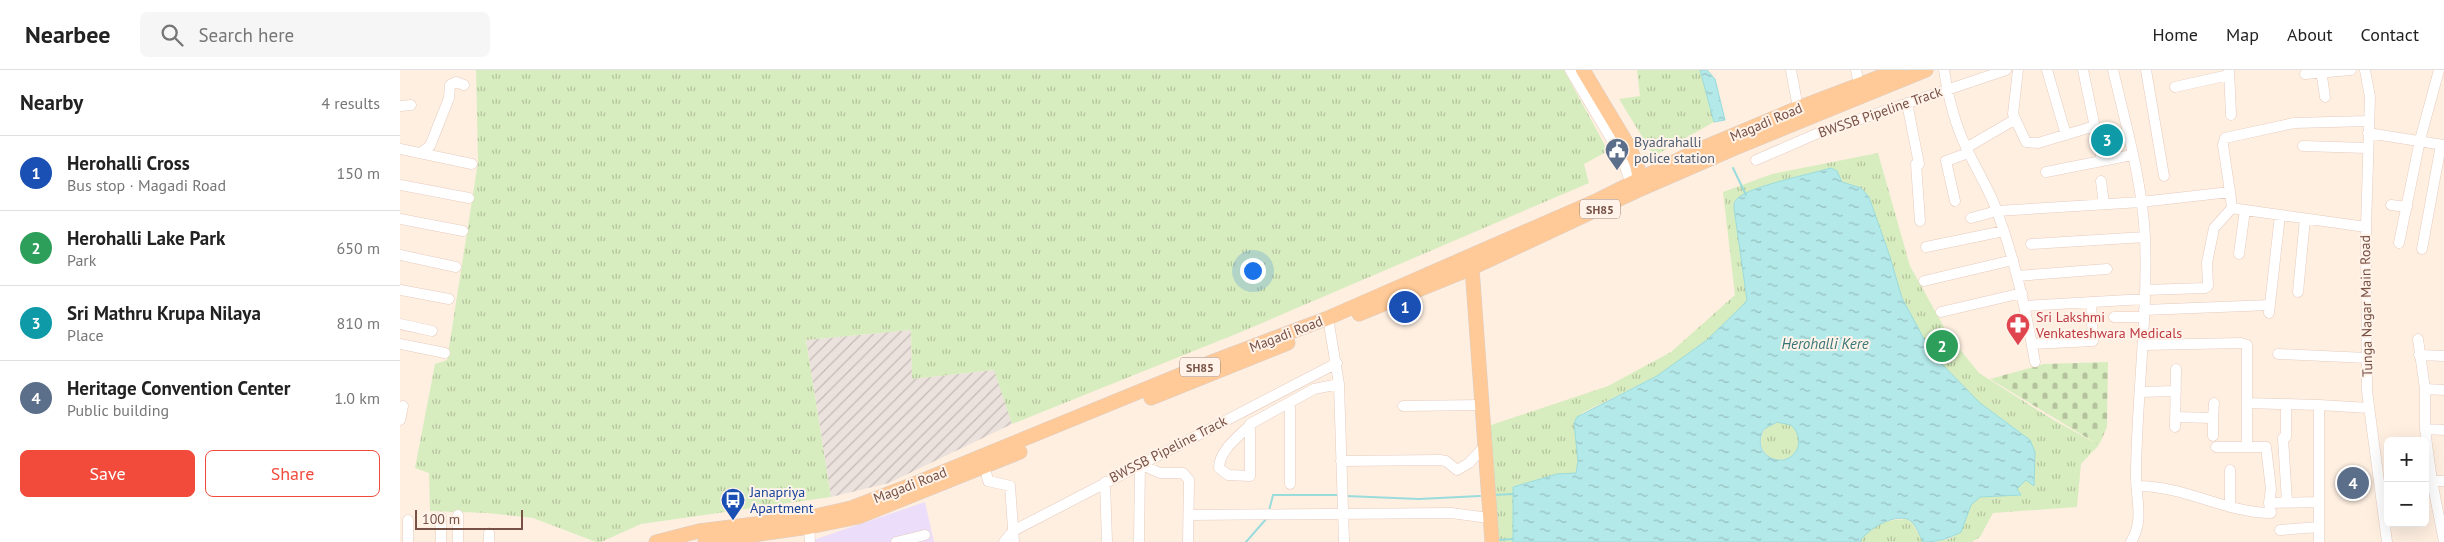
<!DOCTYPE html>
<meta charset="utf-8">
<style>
body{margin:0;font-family:"PT Sans",sans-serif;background:#f6f6f6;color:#222}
.controls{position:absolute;right:15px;bottom:15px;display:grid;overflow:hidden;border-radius:8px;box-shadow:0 5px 20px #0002}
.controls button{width:45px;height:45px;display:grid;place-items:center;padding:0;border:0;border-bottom:1px solid #e0e0e0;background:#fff;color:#222;font:25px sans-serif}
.scale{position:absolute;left:15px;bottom:12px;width:108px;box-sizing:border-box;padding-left:5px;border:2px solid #775146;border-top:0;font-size:14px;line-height:18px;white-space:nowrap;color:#775146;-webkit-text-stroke:4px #fff3e9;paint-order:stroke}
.you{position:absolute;left:852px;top:200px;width:18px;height:18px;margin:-12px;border:4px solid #fff;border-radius:50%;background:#1a73e8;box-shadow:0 0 0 8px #1a73e833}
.badge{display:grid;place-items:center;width:32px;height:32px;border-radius:50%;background:#f24b3c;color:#fff;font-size:16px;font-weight:700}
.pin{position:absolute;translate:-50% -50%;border:2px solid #fff;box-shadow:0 1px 5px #0006}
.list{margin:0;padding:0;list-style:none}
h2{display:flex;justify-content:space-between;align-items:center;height:65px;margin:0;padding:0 20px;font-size:21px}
h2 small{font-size:16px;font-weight:400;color:#767676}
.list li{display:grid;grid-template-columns:32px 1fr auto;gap:15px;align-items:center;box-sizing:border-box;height:75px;padding:0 20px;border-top:1px solid #e0e0e0}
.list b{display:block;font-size:19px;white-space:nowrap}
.list p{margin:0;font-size:16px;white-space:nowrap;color:#767676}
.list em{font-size:16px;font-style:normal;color:#767676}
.actions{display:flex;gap:10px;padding:15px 20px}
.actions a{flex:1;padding:11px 0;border:1px solid #f24b3c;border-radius:8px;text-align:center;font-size:18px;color:#f24b3c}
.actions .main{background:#f24b3c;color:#fff}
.icon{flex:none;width:28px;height:28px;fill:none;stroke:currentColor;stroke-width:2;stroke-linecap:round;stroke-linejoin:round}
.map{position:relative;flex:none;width:2044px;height:472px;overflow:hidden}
header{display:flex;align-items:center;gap:30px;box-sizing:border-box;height:70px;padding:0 25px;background:#fff;border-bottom:1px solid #e0e0e0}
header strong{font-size:24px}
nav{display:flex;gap:28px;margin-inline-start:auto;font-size:18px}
.search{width:350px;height:45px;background:#f6f6f6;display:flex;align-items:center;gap:12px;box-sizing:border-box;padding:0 18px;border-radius:8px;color:#767676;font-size:19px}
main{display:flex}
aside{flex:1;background:#fff}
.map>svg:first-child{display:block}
.industrial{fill:url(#industrial-furrows)}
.education{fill:#ecdefa}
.grass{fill:url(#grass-tufts)}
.cemetery{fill:url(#cemetery-stones)}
.water{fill:url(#water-ripples);stroke:#9adbdc;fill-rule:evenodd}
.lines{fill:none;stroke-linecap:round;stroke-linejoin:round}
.stream{stroke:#9adbdc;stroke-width:2}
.minor-casing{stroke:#e5cbbf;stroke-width:11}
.major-casing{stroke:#d9cecb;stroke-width:15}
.minor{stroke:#fff;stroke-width:10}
.major{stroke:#ffca97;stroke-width:14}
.labels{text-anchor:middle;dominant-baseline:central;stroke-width:4;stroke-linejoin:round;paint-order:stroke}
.shield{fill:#fff3e9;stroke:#a08277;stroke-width:1}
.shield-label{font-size:12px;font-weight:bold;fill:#775146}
.street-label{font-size:14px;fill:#775146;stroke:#fff3e9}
.service-label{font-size:14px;fill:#4e5e75;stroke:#fff3e9;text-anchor:start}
.health-label{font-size:14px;fill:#be3a42;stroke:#fff3e9;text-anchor:start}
.transit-label{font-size:14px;fill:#164399;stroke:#fff3e9;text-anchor:start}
.water-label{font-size:15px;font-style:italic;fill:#367577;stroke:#fff3e9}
</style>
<header>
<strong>Nearbee</strong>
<div class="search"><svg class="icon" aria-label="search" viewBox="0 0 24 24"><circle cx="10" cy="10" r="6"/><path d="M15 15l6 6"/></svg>Search here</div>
<nav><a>Home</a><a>Map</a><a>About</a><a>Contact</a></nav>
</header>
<main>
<aside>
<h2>Nearby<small>4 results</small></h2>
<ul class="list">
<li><span class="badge" style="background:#1a4fb4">1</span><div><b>Herohalli Cross</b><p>Bus stop · Magadi Road</p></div><em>150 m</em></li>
<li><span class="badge" style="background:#2e9e5b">2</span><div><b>Herohalli Lake Park</b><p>Park</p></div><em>650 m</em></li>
<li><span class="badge" style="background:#0f9aa8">3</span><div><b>Sri Mathru Krupa Nilaya</b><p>Place</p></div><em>810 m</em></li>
<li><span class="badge" style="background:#5c6f8a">4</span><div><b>Heritage Convention Center</b><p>Public building</p></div><em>1.0 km</em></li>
</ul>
<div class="actions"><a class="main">Save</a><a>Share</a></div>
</aside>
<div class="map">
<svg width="2044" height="472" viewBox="0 0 2044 472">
<defs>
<pattern id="industrial-furrows" width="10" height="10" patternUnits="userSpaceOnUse" patternTransform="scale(1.25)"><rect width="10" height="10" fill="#ece2dd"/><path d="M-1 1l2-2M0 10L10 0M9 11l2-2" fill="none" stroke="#c4bab5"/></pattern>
<pattern id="grass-tufts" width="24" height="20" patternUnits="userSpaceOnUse" patternTransform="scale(1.25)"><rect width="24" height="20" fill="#d8edbf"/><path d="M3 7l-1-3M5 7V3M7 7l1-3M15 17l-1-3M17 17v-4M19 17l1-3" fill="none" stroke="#b4c29d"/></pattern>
<pattern id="cemetery-stones" width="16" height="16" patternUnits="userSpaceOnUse" patternTransform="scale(1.25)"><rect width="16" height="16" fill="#d8edbf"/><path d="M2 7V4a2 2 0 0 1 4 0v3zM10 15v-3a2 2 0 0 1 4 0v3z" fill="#b4c29d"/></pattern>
<pattern id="water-ripples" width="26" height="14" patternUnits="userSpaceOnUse" patternTransform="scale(1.25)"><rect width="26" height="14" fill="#b4e9e9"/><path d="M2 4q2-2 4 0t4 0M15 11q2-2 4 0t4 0" fill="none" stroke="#97bfbf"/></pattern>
</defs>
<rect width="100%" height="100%" fill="#feefe1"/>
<!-- industrial -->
<path class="industrial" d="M511,260L512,309L595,300L612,354L489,413L431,427L406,270Z"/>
<!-- education -->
<path class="education" d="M525,432L534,472H414L413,470Z"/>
<!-- grass -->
<path class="grass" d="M76,0H1164L1208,81L1184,94L1189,113L841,262L612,354L594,300L512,309L511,260L406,270L431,427L241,454L201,472H196L133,448L87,443L30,441L29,403L15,398L35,294L47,290L78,92Z
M1237,0H1300L1314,52L1254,86L1219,29L1240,26Z
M1478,83L1510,196L1549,266L1579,303L1652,349L1699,375L1681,394L1677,437L1593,443L1580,467L1572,472H1533L1549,469L1561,462L1571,434L1580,427L1621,425L1617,419L1626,410L1634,416L1630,370L1580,333L1532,284L1502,228L1490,187L1469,127L1461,118L1442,112L1437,101L1431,98C1410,104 1346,117 1334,132L1347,230L1343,236L1307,270L1257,306L1182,343L1174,353L1178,391L1176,403L1157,404L1113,417V472H1099L1088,356L1208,316L1271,282L1335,225L1323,122L1372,104Z
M1361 371a19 19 0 1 1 38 0a19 19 0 1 1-38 0Z
M1507,449L1512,452L1523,472H1460C1468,453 1488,450 1507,449Z"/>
<!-- cemetery -->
<path class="cemetery" d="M1708,292L1707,357L1699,375L1590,309L1644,294Z"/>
<!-- water -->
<path class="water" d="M1300,0H1307L1315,9L1325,50L1314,52Z
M1431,98L1437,101L1442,112L1461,118L1469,127L1490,187L1502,228L1532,284L1580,333L1630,370L1635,382L1634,416L1626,410L1617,419L1621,425L1580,427L1571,435L1561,462C1548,469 1537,472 1523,472C1520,466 1516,455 1511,451C1498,441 1466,459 1460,472H1113V417L1157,404L1176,403L1178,391L1174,353L1177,347L1257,306L1307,270L1343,235L1347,230L1334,138C1334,134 1334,131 1338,128C1351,116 1411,104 1431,98ZM1377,352L1391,355C1404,367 1400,385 1384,390C1365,392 1354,375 1364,359Z"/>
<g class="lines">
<!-- stream -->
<path class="stream" d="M1333,98L1346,125
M1093,425L1113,424
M946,426L1019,429L1080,426
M869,441L873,425H939
M1097,470L1113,469
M846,472L867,448"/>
<defs>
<path id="minor" d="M1170,0L1222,87L1230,112
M1391,0L1398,38
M1456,0L1459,15
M1544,0C1548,26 1555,54 1566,77C1575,97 1587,116 1595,136C1614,186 1626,239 1635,292
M1618,0L1613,44L1626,72L1638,73L1695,56
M1647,0L1666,65
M1683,0L1702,91
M1713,0C1726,55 1742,111 1745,167C1748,246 1737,324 1736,402C1735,427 1745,449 1731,472
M1746,0L1764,106
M1829,0L1831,45
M1921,0L1925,27
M1965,0L1970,27L1966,157L1967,321L1987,472
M1905,4L1951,0
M1775,17L1829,5
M1507,33L1519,94H1516L1520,151
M0,36L11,35
M1968,63L2044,75
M1903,76L1967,78
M1566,78L1614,50
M0,79L72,94
M20,83L30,76L49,28L50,15L56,12L64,15
M1356,90L1416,64L1606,0
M1646,102L1732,85
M1701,111L1704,134
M0,115L69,128
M1830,122L1823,75L1825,68L1894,53L1968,51
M1555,131L1546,91L1568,83
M1991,135L2007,137
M1571,148L1597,141L1741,132L1830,122L1832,138L1845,140
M0,149L63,161
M1999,173L2020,70L2039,0
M1631,174L1745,167
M1526,177L1604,161
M2022,179L2041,75
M1839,184L1845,140L1966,157
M0,185L56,197
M1617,206L1707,199
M1524,211L1613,190
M0,220L49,229
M1745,220L1805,218L1808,216L1807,193L1814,158L1832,138
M1898,222L1905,149
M1625,236L1745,229
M1744,240L1870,235
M1541,242L1622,223
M1869,243L1880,145
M1714,247H1744
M928,248L939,314L944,472
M0,254L32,261
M2018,269L2025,319V359L2027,375
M0,274L45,283
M1632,274L1693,271L1691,232
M1744,275L1841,273L1847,275V376
M1878,284L1967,288
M2019,285L2044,286
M2025,319L2044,320
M1741,322L1776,321
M1847,333L1919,335
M890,334V414
M1886,334V367L1883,368L1887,432
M1003,336L1081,335
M1775,347L1813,348L1814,333
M0,350L3,336
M849,356C837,368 819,381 819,398L828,405L850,406V354L914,319L939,314
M1775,357L1776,299
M2025,359L2044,360
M1813,366V348
M2025,376L2027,375L2032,411H2044
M941,391L1040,390L1046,391L1057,400L1069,393L1084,377
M585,397L588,411L610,416L614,472
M1830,400V437
M2032,411L2044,472
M705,412L707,472
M1737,416C1786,416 1826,443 1871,443L1869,433L1871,419L1866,377H1816
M1869,433L1919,432
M58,445V472
M789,445L1051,443L1089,448
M8,450V472
M409,457L410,472
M1880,460L1919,457
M89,463V472
M41,472V447
M496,472L525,465
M604,472L613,461L937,293
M739,472L740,394L760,403H783L789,410L788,472
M1919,472V335L1969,338"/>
<path id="major" d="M1183,0L1228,75L1237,94L1241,115
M1067,191L1072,198L1092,472
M959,244L1072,198L1243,118L1335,78L1526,0
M751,328L888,273
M256,472L299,461L411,447L451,438L514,414L814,291L928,248L1198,130L1298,80L1398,38L1498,0
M305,472L409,457L458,447L620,382"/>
</defs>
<!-- minor casing -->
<use href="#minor" class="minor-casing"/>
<!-- major casing -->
<use href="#major" class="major-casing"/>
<!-- minor -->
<use href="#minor" class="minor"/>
<!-- major -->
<use href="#major" class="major"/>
</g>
<!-- icons -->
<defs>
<symbol id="civic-pin" viewBox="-11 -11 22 30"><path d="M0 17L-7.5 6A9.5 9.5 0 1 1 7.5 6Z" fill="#5c6f8a" stroke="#fff3e9"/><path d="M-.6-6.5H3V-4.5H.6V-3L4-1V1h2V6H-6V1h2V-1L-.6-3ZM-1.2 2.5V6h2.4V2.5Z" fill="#fff"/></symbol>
<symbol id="pharmacy-pin" viewBox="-11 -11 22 30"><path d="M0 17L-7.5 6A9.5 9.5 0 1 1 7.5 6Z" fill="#e0444e" stroke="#fff3e9"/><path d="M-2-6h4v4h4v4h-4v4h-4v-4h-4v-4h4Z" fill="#fff"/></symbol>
<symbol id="bus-pin" viewBox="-11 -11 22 30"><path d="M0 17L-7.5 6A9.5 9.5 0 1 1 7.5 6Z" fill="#1a4fb4" stroke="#fff3e9"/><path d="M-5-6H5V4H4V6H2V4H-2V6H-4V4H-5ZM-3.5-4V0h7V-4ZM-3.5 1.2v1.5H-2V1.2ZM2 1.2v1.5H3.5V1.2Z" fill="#fff"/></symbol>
</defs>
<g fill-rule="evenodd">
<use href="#civic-pin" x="1203" y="66" width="28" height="38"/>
<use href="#pharmacy-pin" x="1604" y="241" width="28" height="38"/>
<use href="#bus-pin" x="319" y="416" width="28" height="38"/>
</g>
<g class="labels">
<!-- shield labels -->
<g class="shield">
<rect x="1180" y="129.5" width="40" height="19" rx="4"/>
<rect x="780" y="287.5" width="40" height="19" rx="4"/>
</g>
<g class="shield-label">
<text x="1200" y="139">SH85</text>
<text x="800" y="297">SH85</text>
</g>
<!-- street labels -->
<g class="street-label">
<text transform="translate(1480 42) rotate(-19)">BWSSB Pipeline Track</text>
<text transform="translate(1366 52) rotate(-23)">Magadi Road</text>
<text transform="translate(1966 236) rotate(-91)">Tunga Nagar Main Road</text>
<text transform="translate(886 264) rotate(-21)">Magadi Road</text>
<text transform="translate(768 379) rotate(-27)">BWSSB Pipeline Track</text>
<text transform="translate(510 415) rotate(-21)">Magadi Road</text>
</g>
<!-- service labels -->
<g class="service-label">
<text x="1234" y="72">Byadrahalli<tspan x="1234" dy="16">police station</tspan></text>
</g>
<!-- health labels -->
<g class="health-label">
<text x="1636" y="247">Sri Lakshmi<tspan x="1636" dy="16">Venkateshwara Medicals</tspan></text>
</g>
<!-- transit labels -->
<g class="transit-label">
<text x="350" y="422">Janapriya<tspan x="350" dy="16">Apartment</tspan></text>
</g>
<!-- water labels -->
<g class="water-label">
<text x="1425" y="273">Herohalli Kere</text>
</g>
</g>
</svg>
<div class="controls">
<button>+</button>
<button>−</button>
</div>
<div class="scale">100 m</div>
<div class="you"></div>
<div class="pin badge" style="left:1005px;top:237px;background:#1a4fb4">1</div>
<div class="pin badge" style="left:1542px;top:276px;background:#2e9e5b">2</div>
<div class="pin badge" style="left:1707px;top:70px;background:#0f9aa8">3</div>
<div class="pin badge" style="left:1953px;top:413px;background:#5c6f8a">4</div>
</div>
</main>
